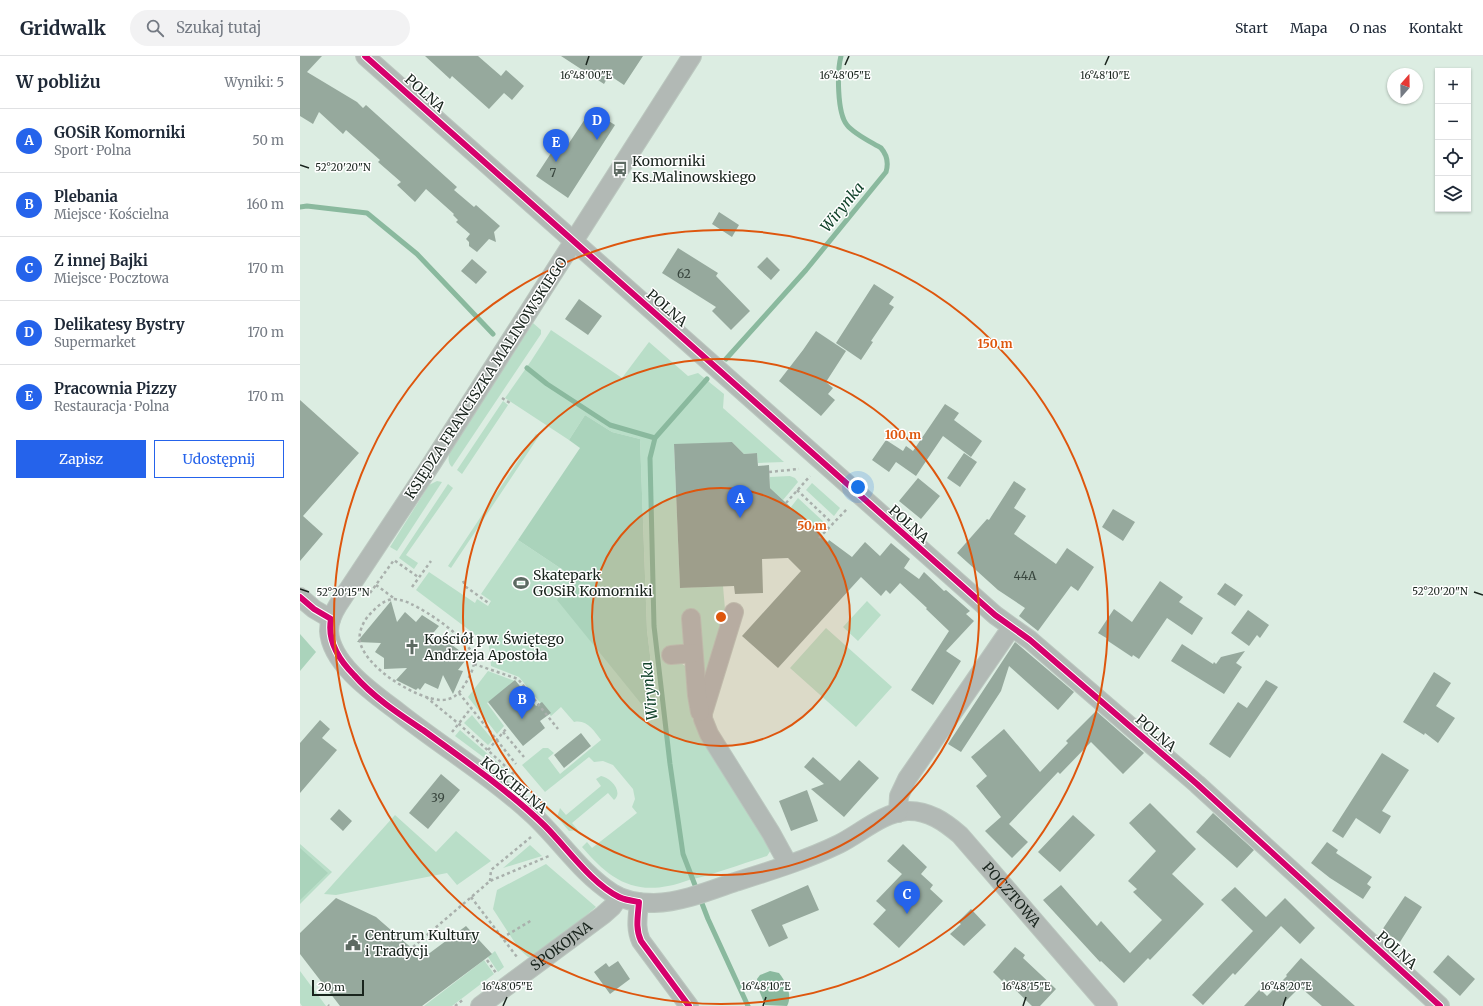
<!DOCTYPE html>
<html lang="pl">
<meta charset="utf-8">
<style>
body{margin:0;font-family:Merriweather,serif;background:#f2f2f3;color:#1f2937}
.controls{position:absolute;right:12px;top:12px;display:grid;overflow:hidden;border-radius:0px;box-shadow:0 1px 3px #0004}
.controls button{width:36px;height:36px;display:grid;place-items:center;padding:0;border:0;border-bottom:1px solid #e0e1e3;background:#fff;color:#1f2937;font:20px sans-serif}
.compass{position:absolute;left:1087px;top:12px;width:36px;height:36px;border-radius:50%;background:#fff;box-shadow:0 1px 3px #0004;rotate:20deg}
.scale{position:absolute;left:12px;bottom:10px;width:52px;box-sizing:border-box;padding-left:4px;border:2px solid #19241d;border-top:0;font-size:11px;line-height:14px;white-space:nowrap;color:#19241d;-webkit-text-stroke:3px #fff;paint-order:stroke}
.you{position:absolute;left:558px;top:431px;width:14px;height:14px;margin:-10px;border:3px solid #fff;border-radius:50%;background:#1a73e8;box-shadow:0 0 0 6px #1a73e833}
.badge{display:grid;place-items:center;width:26px;height:26px;border-radius:50%;background:#2563eb;color:#fff;font-size:13px;font-weight:700}
.pin{position:absolute;translate:-50% -33px;filter:drop-shadow(0 1px 2px #0008)}
.pin::after{content:'';position:absolute;top:21px;width:14px;height:12px;background:inherit;clip-path:polygon(0 0,100% 0,50% 100%)}
.list{margin:0;padding:0;list-style:none}
h2{display:flex;justify-content:space-between;align-items:center;height:52px;margin:0;padding:0 16px;font-size:17px}
h2 small{font-size:13px;font-weight:400;color:#747a83}
.list li{display:grid;grid-template-columns:26px 1fr auto;gap:12px;align-items:center;box-sizing:border-box;height:64px;padding:0 16px;border-top:1px solid #e0e1e3}
.list b{display:block;font-size:15px;white-space:nowrap}
.list p{margin:0;font-size:13px;white-space:nowrap;color:#747a83}
.list em{font-size:13px;font-style:normal;color:#747a83}
.actions{display:flex;gap:8px;padding:12px 16px}
.actions a{flex:1;padding:9px 0;border:1px solid #2563eb;border-radius:0px;text-align:center;font-size:14px;color:#2563eb}
.actions .main{background:#2563eb;color:#fff}
.icon{flex:none;width:22px;height:22px;fill:none;stroke:currentColor;stroke-width:2;stroke-linecap:round;stroke-linejoin:round}
.map{position:relative;flex:none;width:1183px;height:950px;overflow:hidden}
header{display:flex;align-items:center;gap:24px;box-sizing:border-box;height:56px;padding:0 20px;background:#fff;border-bottom:1px solid #e0e1e3}
header strong{font-size:19px}
nav{display:flex;gap:22px;margin-inline-start:auto;font-size:14px}
.search{width:280px;height:36px;background:#f2f2f3;display:flex;align-items:center;gap:10px;box-sizing:border-box;padding:0 14px;border-radius:22px;color:#747a83;font-size:15px}
main{display:flex}
aside{flex:1;background:#fff}
.map>svg:first-child{display:block}
.green{fill:#b9dec8}
.forest{fill:#aad3bb}
.water{fill:#8ab99e}
.lines{fill:none;stroke-linecap:round;stroke-linejoin:round}
.stream{stroke:#8ab99e;stroke-width:5}
.building{fill:#96a99d}
.minor-casing{stroke:#bbc7bf;stroke-width:20}
.path{stroke:#a9b0ac;stroke-width:2.5;stroke-dasharray:3 3;stroke-linecap:butt}
.minor{stroke:#b2b9b5;stroke-width:18}
.cycleway-casing{stroke:#fff;stroke-width:8}
.cycleway{stroke:#d6006c;stroke-width:6}
.ticks{fill:none;stroke:#19241d;stroke-width:1.5}
.ring{fill:none;stroke:#de560d;stroke-width:2}
.labels{text-anchor:middle;dominant-baseline:central;stroke-width:3;stroke-linejoin:round;paint-order:stroke}
.number-label{font-size:12px;fill:#38453d}
.street-label{font-size:14px;fill:#19241d;stroke:#fff}
.poi-label{font-size:14px;fill:#19241d;stroke:#fff;text-anchor:start}
.water-label{font-size:15px;font-style:italic;fill:#11422a;stroke:#fff}
.ticks-label{font-size:10px;text-anchor:middle;fill:#19241d;stroke:#fff;stroke-width:3;stroke-linejoin:round;paint-order:stroke}
.centre{fill:#de560d;stroke:#fff;stroke-width:2}
.ring-label{font-size:12px;text-anchor:middle;font-weight:bold;fill:#de560d;stroke:#fff;stroke-width:3;stroke-linejoin:round;paint-order:stroke}
</style>
<header>
<strong>Gridwalk</strong>
<div class="search"><svg class="icon" aria-label="search" viewBox="0 0 24 24"><circle cx="10" cy="10" r="6"/><path d="M15 15l6 6"/></svg>Szukaj tutaj</div>
<nav><a>Start</a><a>Mapa</a><a>O nas</a><a>Kontakt</a></nav>
</header>
<main>
<aside>
<h2>W pobliżu<small>Wyniki: 5</small></h2>
<ul class="list">
<li><span class="badge">A</span><div><b>GOSiR Komorniki</b><p>Sport · Polna</p></div><em>50 m</em></li>
<li><span class="badge">B</span><div><b>Plebania</b><p>Miejsce · Kościelna</p></div><em>160 m</em></li>
<li><span class="badge">C</span><div><b>Z innej Bajki</b><p>Miejsce · Pocztowa</p></div><em>170 m</em></li>
<li><span class="badge">D</span><div><b>Delikatesy Bystry</b><p>Supermarket</p></div><em>170 m</em></li>
<li><span class="badge">E</span><div><b>Pracownia Pizzy</b><p>Restauracja · Polna</p></div><em>170 m</em></li>
</ul>
<div class="actions"><a class="main">Zapisz</a><a>Udostępnij</a></div>
</aside>
<div class="map">
<svg width="1183" height="950" viewBox="0 0 1183 950">
<rect width="100%" height="100%" fill="#dcede2"/>
<!-- green -->
<path class="green" d="M233,267L241,274V278L152,411C146,405 149,398 152,391Z
M251,274L322,322L349,286L388,320L398,317L424,338L423,352L484,406L458,407L457,397L444,398L432,386L374,389L380,532L423,530L426,565L403,635L388,580L381,607L388,612L471,794L467,800C441,808 415,818 389,824C382,826 375,829 368,830C329,838 306,819 282,791L287,786L292,792L337,757L332,751L335,743L333,733L313,709L303,705L294,706L289,701L245,736L222,709L243,692H248L254,697L248,702L260,718L301,684C294,675 287,663 274,666L261,651L251,660L219,621L191,610L189,589L116,534L129,516L175,547L177,543L188,550L191,545L181,538L218,484L272,520L356,649L347,574L340,383L312,376L285,359L269,384L205,342L231,305Z
M203,345L208,349L162,418L157,414Z
M236,378L239,380L151,512L148,510Z
M490,420L495,422L498,426L483,444L470,432V421Z
M137,425L142,426L97,495L90,491L129,429Z
M512,427L540,452L534,460L506,434Z
M148,428L153,432L106,499L118,507L114,513L99,502Z
M498,442L526,468L516,479L515,474L491,451Z
M567,545L581,559L558,585L543,571Z
M526,572L592,631L556,671L490,612Z
M188,615L215,625L187,647L204,670L197,678L168,641Z
M172,659L193,684L188,689L164,667Z
M160,674L205,713L202,715L155,680Z
M301,720C310,721 324,736 314,744L308,737L272,767L278,774L269,775L257,761L260,752L266,759L301,730L296,723Z
M95,759L136,796L156,775L191,805L157,829L147,817L36,839L24,838Z
M0,788L32,816L0,848Z
M230,789L242,800L203,812Z
M246,808L296,851L237,901H228L219,893L193,853L197,834Z
M195,895L204,911L198,916L188,901Z
M184,904L194,918L152,950H124Z
M0,915L26,950H2L0,947Z"/>
<!-- forest -->
<path class="forest" d="M285,359L312,376L340,383L347,574L356,649L343,650L257,544L272,520L218,484L280,392L269,384Z
M0,578L16,596L0,615Z
M0,792L28,817L0,844Z"/>
<!-- water -->
<path class="water" d="M470,915L479,917C486,926 493,939 487,950L465,949L458,932L457,923L460,919Z"/>
<g class="lines">
<!-- stream -->
<path class="stream" d="M0,151L7,150L67,157L117,198L193,278
M426,303L506,214L586,116C589,106 587,99 581,92C571,86 554,78 547,69C537,57 537,15 541,0
M227,312L247,328L310,369L355,382
M407,323L355,382L350,402L354,570L370,708L383,798L408,863L448,950"/>
</g>
<!-- building -->
<path class="building" d="M0,0H22L7,16L57,46L63,52L66,49L157,131L154,134L174,151L176,149L200,170L194,176L196,186L189,183L177,196L169,190V186L166,183L170,178L156,166L158,164L153,159L154,158L126,133L115,146L97,129L101,126L78,106L80,104L46,74L43,78L19,56L13,68L0,60Z
M125,0H178L201,20L206,14L224,30L212,44L204,37L189,53L152,20L150,23Z
M261,0H343L324,29L309,19L304,28Z
M291,54L315,69L268,142L236,120L259,85L267,90Z
M419,156L439,169L432,181L412,168Z
M378,192L418,217L416,220L450,255L431,274L412,255L416,251L362,217Z
M467,201L480,214L471,224L457,211Z
M172,203L187,216L176,228L161,215Z
M574,228L594,241L589,248L594,251L571,285L573,286L561,304L536,287Z
M279,243L302,260L288,279L265,263Z
M516,275L546,295L526,326L533,332L528,338L535,344L521,360L479,325L503,294Z
M0,344L59,397L3,460L23,478L0,505Z
M645,348L659,357L654,364L682,385L671,401L643,380L616,420L596,406L589,416L572,404L586,384L603,395L606,390L613,395Z
M432,386L444,398L457,397L458,410L469,409L470,432L528,486L529,484L552,501L565,486L580,500L591,487L610,503L604,512L619,523L624,516L644,535L646,534L670,555L666,558L674,565L646,595L661,605L633,649L611,634L649,575L626,553L627,552L600,527L590,538L586,534L581,540L561,521L478,612L442,580L501,515L488,502L462,503L463,537L435,538L434,530L380,532L374,388Z
M664,397L677,406L660,431L647,422Z
M618,422L640,440L621,463L599,445Z
M714,425L726,433L714,452L726,460L714,478L756,508L767,492L794,511L778,535L771,530L738,575L719,560L725,552L698,534L657,497L687,463L689,464Z
M813,453L835,466L823,485L802,471Z
M860,525L883,541L879,546L903,562L892,579L867,562L839,603L833,599L832,601L808,585V583L798,577L814,553L832,566Z
M925,527L943,539L935,550L917,538Z
M91,545L97,566L105,556L116,566L122,559L139,570L129,582L152,580V589L168,601L158,614L163,615L153,638L143,619L138,633L125,627L120,634L118,632L116,634L96,624L107,612L84,613V602L75,596L81,587L57,586Z
M948,554L969,569L960,582L957,579L949,590L931,577Z
M715,586L774,636L758,654L709,610L701,635L661,696L648,688Z
M882,588L913,608L914,606L916,608L921,601L945,595L936,607L942,611L924,638L871,605Z
M1134,616L1151,627L1136,650L1155,662L1138,687L1125,677L1124,679L1103,666Z
M215,624L236,650L242,646L251,657L240,665L245,672L223,690L188,646Z
M966,624L978,631L930,702L909,688L938,646L947,652Z
M796,655L844,697L823,718L791,686L760,718L758,716L709,768L728,786L712,802L685,775L701,761L676,730L687,720L671,701L704,673L740,716L768,687L766,685Z
M20,664L30,673L22,682L37,694L0,737V687Z
M281,677L291,690L264,712L254,699Z
M1082,697L1109,714L1082,755L1091,760L1080,778L1056,762L1043,782L1032,775Z
M513,701L540,725L559,704L579,722L544,761L511,733L524,728L504,711Z
M141,718L160,734L128,773L109,757Z
M507,734L518,765L491,775L479,745Z
M850,747L896,793L872,818L904,848L850,904L848,902L824,927L801,905L800,906L743,844L761,829L797,870L801,865L830,897L862,864L833,836L837,833L828,825L856,795L829,767Z
M39,753L52,765L43,775L30,763Z
M913,757L954,794L937,812L896,776Z
M773,759L795,779L760,816L738,796Z
M1027,786L1038,794L1036,797L1072,821L1067,828L1071,831L1063,843L1030,822L1011,807Z
M603,788L627,811L621,818L633,829L630,833L643,845L599,892L573,868L586,854L576,845L602,818L587,805Z
M508,829L519,854L482,869L488,882L469,891L451,854Z
M935,831L966,861L985,842L1015,872L1000,888L981,870L935,919L933,917L903,949L892,939L953,875L921,844Z
M1105,840L1122,851L1100,886L1082,874Z
M36,842L76,861L123,902L166,870L192,898L122,950H40L0,898V877Z
M671,853L686,869L664,890L650,878L661,868L658,866Z
M715,891L725,899L723,902L756,933L740,950H732L704,923L702,925L693,916Z
M1148,899L1175,923L1160,940L1133,916Z
M1001,902L1055,950H1022L1000,931L981,950H944L960,933L967,940L987,920L986,919Z
M318,905L330,923L310,938L294,916L306,907L309,911Z"/>
<g class="lines">
<defs>
<g id="minor">
<path d="M65,0L695,559L730,584L897,728L1140,950"/>
<path id="s1" d="M392,0L132,407L38,549C33,557 29,565 29,575C31,608 73,637 97,655C141,690 191,720 233,759C260,784 281,817 312,837C324,845 340,847 354,847C382,846 409,835 435,826C470,815 506,804 539,788C561,777 582,757 607,755C628,754 645,766 660,779L808,950"/>
<path d="M0,541L14,553L31,563"/>
<path d="M434,556L403,657V663L409,678L471,777L488,808"/>
<path d="M391,562L397,639L400,656"/>
<path d="M371,599L393,597"/>
<path d="M598,757L599,740L607,723L711,572"/>
<path d="M339,846C338,860 335,872 341,885L389,950"/>
<path id="s2" d="M180,950L303,859L312,851L319,841"/>
</g>
</defs>
<!-- minor casing -->
<use href="#minor" class="minor-casing"/>
<!-- path -->
<path class="path" d="M202,342L210,347
M469,416L499,413
M497,434L533,468
M486,447L510,420
M519,482L547,453
M163,525L166,531L190,548
M76,529L95,543
M112,531L131,505
M70,537L94,504L118,521
M94,543C100,544 106,545 111,548C127,555 169,583 173,600C176,610 170,620 165,628C159,638 153,644 141,644C116,643 66,612 60,586C58,577 63,566 69,559C77,551 83,544 94,543Z
M174,608L218,623L258,673
M159,637L216,708
M126,641L159,668L215,719
M152,676L172,651
M203,676L224,701
M188,694L206,673
M190,825L191,814L231,781
M171,841L217,901
M202,882L232,864
M113,891L190,825L249,800
M187,904L196,917
M28,949L29,950
M155,950L164,943"/>
<!-- minor -->
<use href="#minor" class="minor"/>
<defs>
<path id="cycleway" d="M65,0L695,559L730,584L897,728L1140,950
M0,541L14,553L31,563C27,585 39,604 54,619C73,641 99,658 123,674C164,704 208,734 245,770C267,792 291,827 319,841C325,844 333,845 339,846C338,860 335,872 341,885L389,950"/>
</defs>
<!-- cycleway casing -->
<use href="#cycleway" class="cycleway-casing"/>
<!-- cycleway -->
<use href="#cycleway" class="cycleway"/>
</g>
<!-- ticks -->
<path class="ticks" d="M286,9L289,0M545,9L549,0M805,9L809,0M0,109L9,112M0,533L9,536M1174,536L1183,539M203,950L207,941M463,950L466,941M723,950L726,941M983,950L986,941"/>
<!-- distance rings -->
<circle cx="421" cy="561" r="129" fill="#de560d" fill-opacity=".12"/>
<g class="ring">
<circle cx="421" cy="561" r="129"/>
<circle cx="421" cy="561" r="258"/>
<circle cx="421" cy="561" r="387"/>
</g>
<!-- icons -->
<defs>
<symbol id="bus-bare" viewBox="-9 -9 18 18"><path d="M-5-6H5V4H4V6H2V4H-2V6H-4V4H-5ZM-3.5-4V0h7V-4ZM-3.5 1.2v1.5H-2V1.2ZM2 1.2v1.5H3.5V1.2Z" fill="#5d6a62" stroke="#fff" stroke-width="2.5" paint-order="stroke"/></symbol>
<symbol id="stadium-bare" viewBox="-9 -9 18 18"><path d="M0-5a6.5 5 0 1 0 0 10a6.5 5 0 1 0 0-10ZM-3.5-1.8h7v3.6h-7Z" fill="#5d6a62" stroke="#fff" stroke-width="2.5" paint-order="stroke"/></symbol>
<symbol id="church-bare" viewBox="-9 -9 18 18"><path d="M-1.2-6h2.4v3.5h3.3v2.4h-3.3V6h-2.4V-.1h-3.3v-2.4h3.3Z" fill="#5d6a62" stroke="#fff" stroke-width="2.5" paint-order="stroke"/></symbol>
<symbol id="civic-bare" viewBox="-9 -9 18 18"><path d="M-.6-6.5H3V-4.5H.6V-3L4-1V1h2V6H-6V1h2V-1L-.6-3ZM-1.2 2.5V6h2.4V2.5Z" fill="#5d6a62" stroke="#fff" stroke-width="2.5" paint-order="stroke"/></symbol>
</defs>
<g fill-rule="evenodd">
<use href="#bus-bare" x="309" y="102" width="22" height="22"/>
<use href="#stadium-bare" x="210" y="516" width="22" height="22"/>
<use href="#church-bare" x="101" y="580" width="22" height="22"/>
<use href="#civic-bare" x="42" y="876" width="22" height="22"/>
</g>
<g class="labels">
<!-- number labels -->
<g class="number-label">
<text x="253" y="116">7</text>
<text x="384" y="217">62</text>
<text x="725" y="519">44A</text>
<text x="138" y="741">39</text>
</g>
<!-- street labels -->
<g class="street-label">
<text transform="translate(125 37) rotate(42)">POLNA</text>
<text transform="translate(367 252) rotate(41)">POLNA</text>
<text transform="translate(186 322) rotate(-57)">KSIĘDZA FRANCISZKA MALINOWSKIEGO</text>
<text transform="translate(609 468) rotate(42)">POLNA</text>
<text transform="translate(856 677) rotate(41)">POLNA</text>
<text transform="translate(214 729) rotate(39)">KOŚCIELNA</text>
<text stroke="none"><textPath href="#s1" startOffset="1525">POCZTOWA</textPath></text>
<text stroke="none"><textPath href="#s2" startOffset="101">SPOKOJNA</textPath></text>
<text transform="translate(1097 894) rotate(42)">POLNA</text>
</g>
<!-- poi labels -->
<g class="poi-label">
<text x="332" y="105">Komorniki<tspan x="332" dy="16">Ks.Malinowskiego</tspan></text>
<text x="233" y="519">Skatepark<tspan x="233" dy="16">GOSiR Komorniki</tspan></text>
<text x="124" y="583">Kościół pw. Świętego<tspan x="124" dy="16">Andrzeja Apostoła</tspan></text>
<text x="65" y="879">Centrum Kultury<tspan x="65" dy="16">i Tradycji</tspan></text>
</g>
<!-- water labels -->
<g class="water-label">
<text transform="translate(542 151) rotate(-51)">Wirynka</text>
<text transform="translate(349 635) rotate(-96)">Wirynka</text>
</g>
</g>
<g class="ticks-label">
<text x="286" y="23">16°48'00"E</text>
<text x="545" y="23">16°48'05"E</text>
<text x="805" y="23">16°48'10"E</text>
<text x="43" y="115">52°20'20"N</text>
<text x="1140" y="539">52°20'20"N</text>
<text x="43" y="540">52°20'15"N</text>
<text x="207" y="934">16°48'05"E</text>
<text x="466" y="934">16°48'10"E</text>
<text x="726" y="934">16°48'15"E</text>
<text x="986" y="934">16°48'20"E</text>
</g>
<circle cx="421" cy="561" r="6" class="centre"/>
<g class="ring-label">
<text x="695" y="292">150 m</text>
<text x="603" y="383">100 m</text>
<text x="512" y="474">50 m</text>
</g>
</svg>
<div class="controls">
<button>+</button>
<button>−</button>
<button><svg class="icon" aria-label="locate" viewBox="0 0 24 24"><circle cx="12" cy="12" r="6"/><path d="M12 2v4M12 18v4M2 12h4M18 12h4"/></svg></button>
<button><svg class="icon" aria-label="layers" viewBox="0 0 24 24"><path d="M12 4l9 5-9 5-9-5zM3 14l9 5 9-5"/></svg></button>
</div>
<svg class="compass" viewBox="-18 -18 36 36"><path d="M0-13l5 13h-10z" fill="#e53935"/><path d="M0 13l5-13h-10z" fill="#747a83"/></svg>
<div class="scale">20 m</div>
<div class="you"></div>
<div class="pin badge" style="left:440px;top:462px">A</div>
<div class="pin badge" style="left:222px;top:663px">B</div>
<div class="pin badge" style="left:607px;top:858px">C</div>
<div class="pin badge" style="left:297px;top:84px">D</div>
<div class="pin badge" style="left:256px;top:106px">E</div>
</div>
</main>
